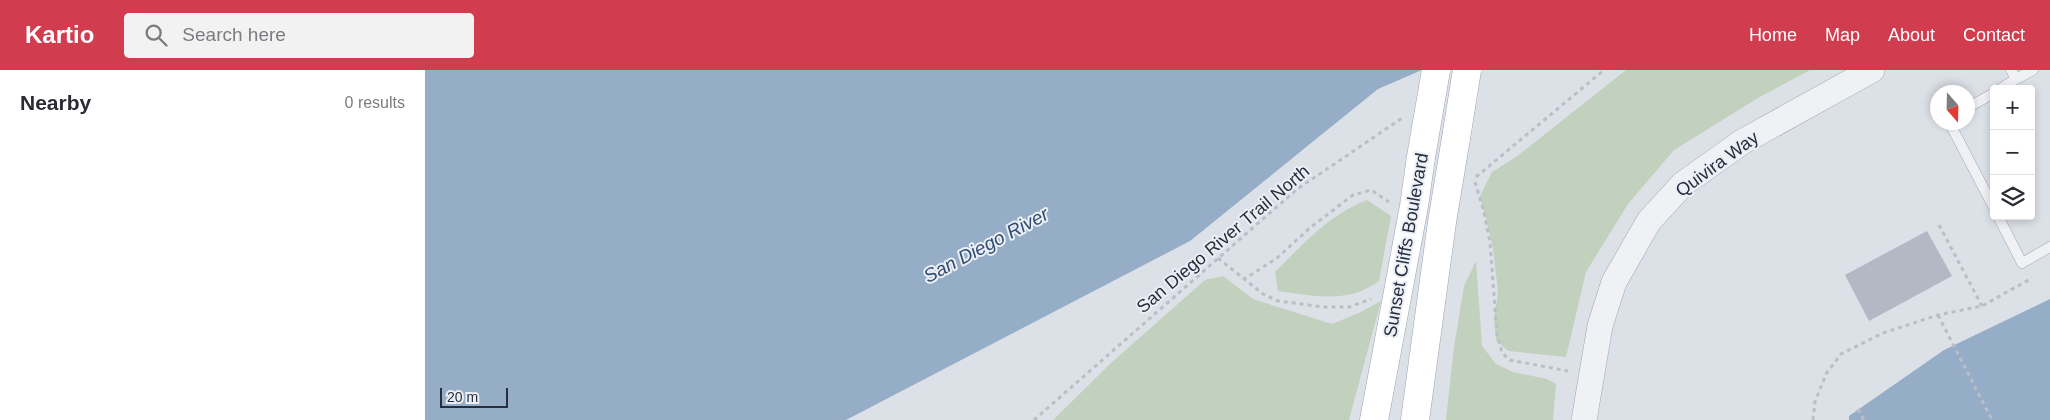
<!DOCTYPE html>
<meta charset="utf-8">
<style>
body{margin:0;font-family:Arial,sans-serif;background:#f2f2f3;color:#2b2b33}
.controls{position:absolute;right:15px;top:15px;display:grid;overflow:hidden;border-radius:5px;box-shadow:0 2px 8px #0003}
.controls button{width:45px;height:45px;display:grid;place-items:center;padding:0;border:0;border-bottom:1px solid #e1e1e2;background:#fff;color:#2b2b33;font:25px sans-serif}
.compass{position:absolute;left:1505px;top:15px;width:45px;height:45px;border-radius:50%;background:#fff;box-shadow:0 2px 8px #0003;rotate:160deg}
.scale{position:absolute;left:15px;bottom:12px;width:68px;box-sizing:border-box;padding-left:5px;border:2px solid #262e3e;border-top:0;font-size:14px;line-height:18px;white-space:nowrap;color:#262e3e;-webkit-text-stroke:4px #ebeff5;paint-order:stroke}
.list{margin:0;padding:0;list-style:none}
h2{display:flex;justify-content:space-between;align-items:center;height:65px;margin:0;padding:0 20px;font-size:21px}
h2 small{font-size:16px;font-weight:400;color:#7c7c81}
.icon{flex:none;width:28px;height:28px;fill:none;stroke:currentColor;stroke-width:2;stroke-linecap:round;stroke-linejoin:round}
.map{position:relative;flex:none;width:1625px;height:350px;overflow:hidden}
header{display:flex;align-items:center;gap:30px;box-sizing:border-box;height:70px;padding:0 25px;background:#d13c4f;color:#fff}
header strong{font-size:24px}
nav{display:flex;gap:28px;margin-inline-start:auto;font-size:18px}
.search{width:350px;height:45px;background:#f2f2f3;display:flex;align-items:center;gap:12px;box-sizing:border-box;padding:0 18px;border-radius:5px;color:#7c7c81;font-size:19px}
main{display:flex}
aside{flex:1;background:#fff}
.map>svg:first-child{display:block}
.green{fill:#c2d1bd}
.water{fill:#96adc8}
.building{fill:#b3b9c4}
.lines{fill:none;stroke-linecap:round;stroke-linejoin:round}
.service-casing{stroke:#a2a7b1;stroke-width:11}
.tertiary-casing{stroke:#a2a7b1;stroke-width:26}
.primary-casing{stroke:#9ba4b3;stroke-width:29}
.path{stroke:#bbbec5;stroke-width:3;stroke-dasharray:4 4;stroke-linecap:butt}
.service{stroke:#eff1f5;stroke-width:10}
.tertiary{stroke:#eff1f5;stroke-width:25}
.primary{stroke:#fff;stroke-width:28}
.primary-bridge-casing{stroke:#9ba4b3;stroke-width:29;stroke-linecap:butt}
.primary-bridge{stroke:#fff;stroke-width:28}
.labels{text-anchor:middle;dominant-baseline:central;stroke-width:4;stroke-linejoin:round;paint-order:stroke}
.street-label{font-size:18px;fill:#262e3e;stroke:#ebeff5}
.water-label{font-size:19px;font-style:italic;fill:#2f4c72;stroke:#ebeff5}
</style>
<header>
<strong>Kartio</strong>
<div class="search"><svg class="icon" aria-label="search" viewBox="0 0 24 24"><circle cx="10" cy="10" r="6"/><path d="M15 15l6 6"/></svg>Search here</div>
<nav><a>Home</a><a>Map</a><a>About</a><a>Contact</a></nav>
</header>
<main>
<aside>
<h2>Nearby<small>0 results</small></h2>
<ul class="list">
</ul>
</aside>
<div class="map">
<svg width="1625" height="350" viewBox="0 0 1625 350">
<rect width="100%" height="100%" fill="#dce0e7"/>
<!-- green -->
<path class="green" d="M1201,0H1385L1333,28L1249,80L1203,134L1161,202L1141,287L1083,281L1071,270L1069,249L1073,222L1068,178L1055,126L1067,102L1091,87Z
M942,130L966,146L954,211C923,234 890,226 853,221L850,202C877,175 905,144 942,130Z
M1051,191L1057,276L1071,294L1088,302L1122,309L1131,314L1128,350H1021L1029,277L1039,216Z
M798,206L828,229L907,254L934,243L956,231L924,350H628L686,293L780,210Z"/>
<!-- water -->
<path class="water" d="M0,0H997L953,19L765,171L421,350H0Z
M1625,229V350H1424V346L1519,280Z"/>
<!-- building -->
<path class="building" d="M1502,161L1527,206L1444,251L1420,205Z"/>
<g class="lines">
<defs>
<path id="service" d="M1586,0L1591,9L1608,0
M1575,19L1591,9
M1542,38L1569,23
M1524,52L1569,138
M1573,146L1597,193L1625,177"/>
<path id="tertiary" d="M1159,350L1175,256L1189,212L1224,151L1258,114L1317,72L1447,0"/>
<path id="primary" d="M949,350L989,136L996,87
M990,350L1017,152L1031,68"/>
</defs>
<!-- service casing -->
<use href="#service" class="service-casing"/>
<!-- tertiary casing -->
<use href="#tertiary" class="tertiary-casing"/>
<!-- primary casing -->
<use href="#primary" class="primary-casing"/>
<!-- path -->
<path class="path" d="M1051,107L1179,0
M1050,112L1059,142L1065,173L1072,264L1077,283L1085,290L1143,301
M1514,155L1557,236
M793,188L838,224L853,231L899,237H924L946,229
M818,210L852,188L886,157L928,125L946,120L964,132
M1513,245L1567,350
M1433,339L1439,350
M609,350L871,120L977,48
M1388,350L1390,332L1401,304L1416,284L1458,263L1513,245L1557,236L1607,208"/>
<!-- service -->
<use href="#service" class="service"/>
<!-- tertiary -->
<use href="#tertiary" class="tertiary"/>
<!-- primary -->
<use href="#primary" class="primary"/>
<defs>
<path id="primary-bridge" d="M1031,68L1042,0
M996,87L1011,0"/>
</defs>
<!-- primary-bridge casing -->
<use href="#primary-bridge" class="primary-bridge-casing"/>
<!-- primary-bridge -->
<use href="#primary-bridge" class="primary-bridge"/>
</g>
<g class="labels">
<!-- street labels -->
<g class="street-label">
<text transform="translate(1292 94) rotate(-36)">Quivira Way</text>
<text transform="translate(798 169) rotate(-40)">San Diego River Trail North</text>
<text transform="translate(981 175) rotate(-80)">Sunset Cliffs Boulevard</text>
</g>
<!-- water labels -->
<g class="water-label">
<text transform="translate(561 175) rotate(-28)">San Diego River</text>
</g>
</g>
</svg>
<div class="controls">
<button>+</button>
<button>−</button>
<button><svg class="icon" aria-label="layers" viewBox="0 0 24 24"><path d="M12 4l9 5-9 5-9-5zM3 14l9 5 9-5"/></svg></button>
</div>
<svg class="compass" viewBox="-18 -18 36 36"><path d="M0-13l5 13h-10z" fill="#e53935"/><path d="M0 13l5-13h-10z" fill="#7c7c81"/></svg>
<div class="scale">20 m</div>
</div>
</main>
